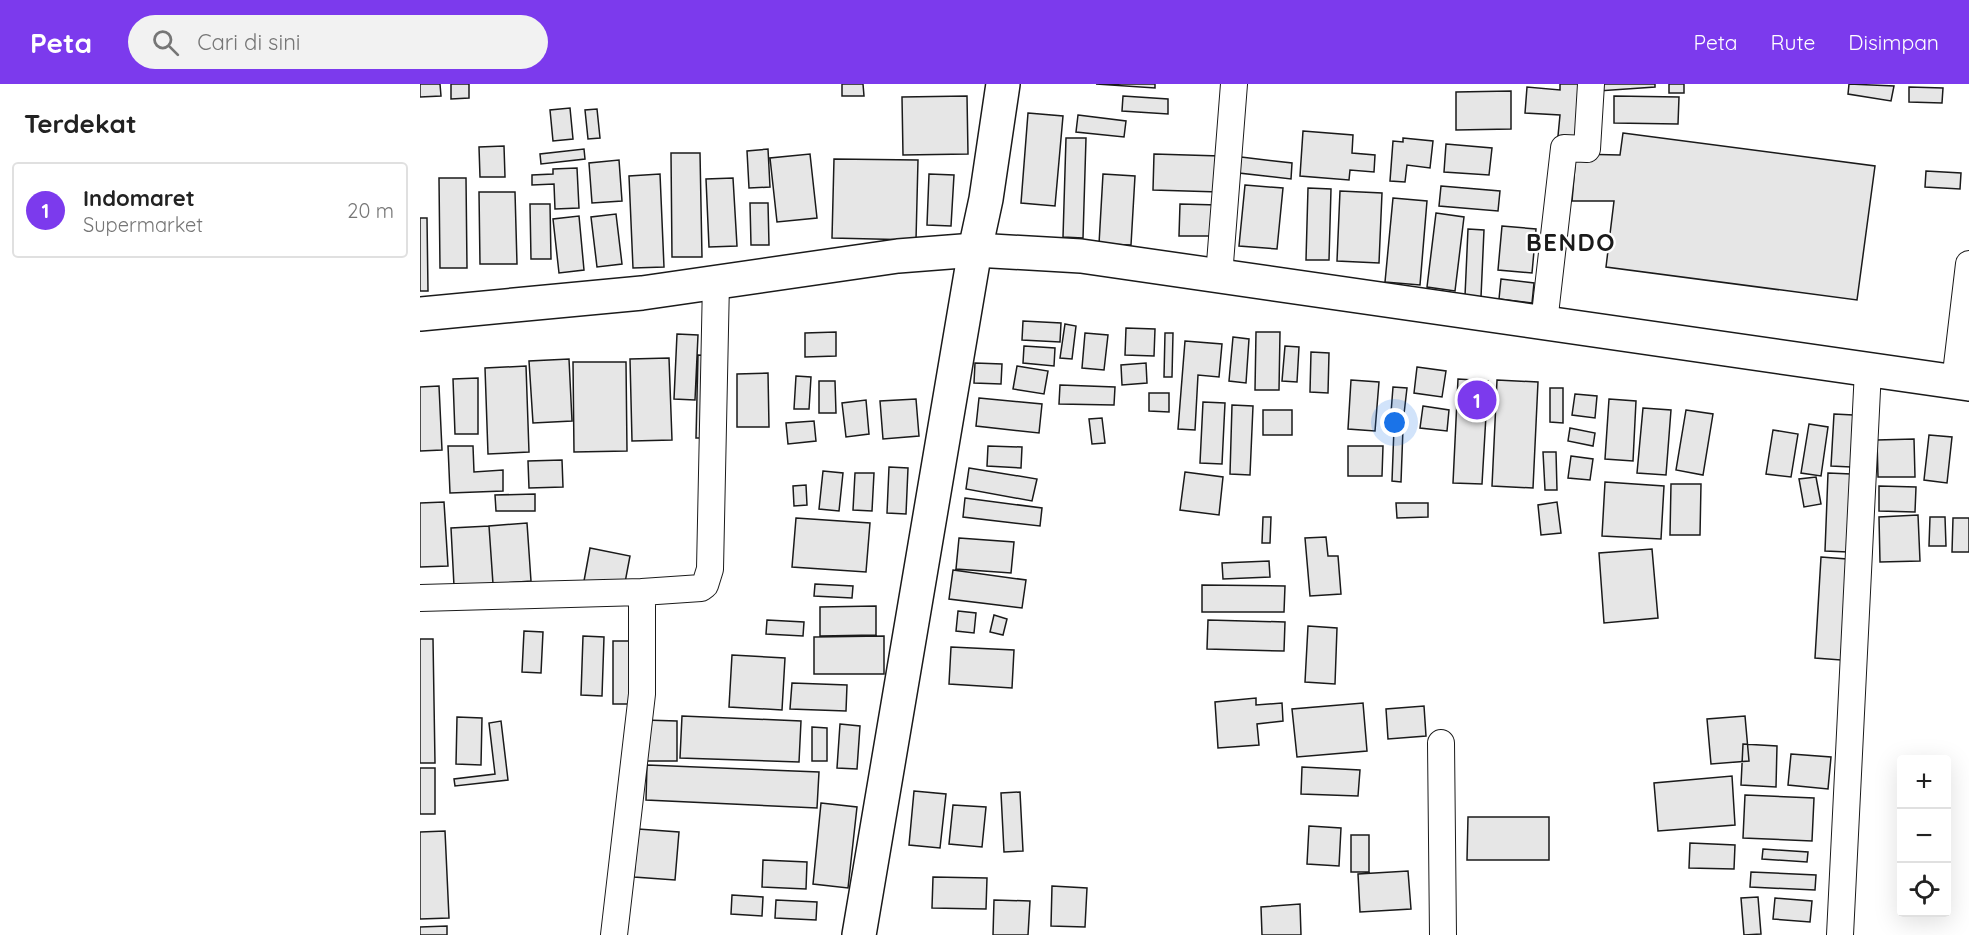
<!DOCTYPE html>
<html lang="id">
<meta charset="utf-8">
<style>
body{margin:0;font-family:Quicksand,sans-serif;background:#f2f2f2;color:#222}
.controls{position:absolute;right:18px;bottom:18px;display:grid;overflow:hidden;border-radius:6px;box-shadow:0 6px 24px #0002}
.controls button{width:54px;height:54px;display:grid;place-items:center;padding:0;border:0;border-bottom:2px solid #e0e0e0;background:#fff;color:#222;font:30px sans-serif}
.you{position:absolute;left:975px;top:339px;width:21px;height:21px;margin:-15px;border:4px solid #fff;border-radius:50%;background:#1a73e8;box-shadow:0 0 0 9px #1a73e833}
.badge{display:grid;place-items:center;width:39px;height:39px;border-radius:50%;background:#7c3aed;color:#fff;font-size:20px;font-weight:700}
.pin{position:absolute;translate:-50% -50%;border:3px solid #fff;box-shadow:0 2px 6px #0006}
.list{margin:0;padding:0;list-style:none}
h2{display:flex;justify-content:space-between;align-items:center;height:78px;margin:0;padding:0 24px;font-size:26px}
h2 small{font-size:20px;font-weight:400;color:#767676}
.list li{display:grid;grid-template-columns:39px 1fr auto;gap:18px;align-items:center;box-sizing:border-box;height:96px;margin:0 12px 12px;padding:0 12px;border:2px solid #e0e0e0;border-radius:6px}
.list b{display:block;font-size:22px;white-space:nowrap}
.list p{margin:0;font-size:20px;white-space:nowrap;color:#767676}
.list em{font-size:20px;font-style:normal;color:#767676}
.icon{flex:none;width:33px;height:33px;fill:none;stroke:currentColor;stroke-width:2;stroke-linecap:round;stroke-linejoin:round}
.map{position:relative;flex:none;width:1549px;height:851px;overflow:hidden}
header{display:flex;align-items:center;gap:36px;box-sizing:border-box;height:84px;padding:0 30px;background:#7c3aed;color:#fff}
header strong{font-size:28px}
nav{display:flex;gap:33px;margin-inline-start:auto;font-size:21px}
.search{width:420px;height:54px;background:#f2f2f2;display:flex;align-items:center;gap:15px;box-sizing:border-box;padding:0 21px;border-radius:33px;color:#767676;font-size:22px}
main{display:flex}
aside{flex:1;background:#fff}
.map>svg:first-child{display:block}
.building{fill:#e6e6e6;stroke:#1a1a1a;stroke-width:1.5}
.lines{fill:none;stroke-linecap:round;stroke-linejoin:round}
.street-casing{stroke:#1a1a1a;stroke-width:28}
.secondary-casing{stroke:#1a1a1a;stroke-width:36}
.highway-casing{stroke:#1a1a1a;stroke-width:36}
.street{stroke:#fff;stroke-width:26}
.secondary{stroke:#fff;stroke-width:33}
.highway{stroke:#fff;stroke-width:33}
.labels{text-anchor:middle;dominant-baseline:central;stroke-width:4.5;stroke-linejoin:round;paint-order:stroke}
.district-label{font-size:24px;font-weight:bold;letter-spacing:1.5px;fill:#1a1a1a;stroke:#fff}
</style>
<header>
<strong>Peta</strong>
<div class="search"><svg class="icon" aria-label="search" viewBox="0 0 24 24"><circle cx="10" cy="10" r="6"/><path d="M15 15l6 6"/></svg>Cari di sini</div>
<nav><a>Peta</a><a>Rute</a><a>Disimpan</a></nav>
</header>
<main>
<aside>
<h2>Terdekat<small></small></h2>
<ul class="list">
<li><span class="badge">1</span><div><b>Indomaret</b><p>Supermarket</p></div><em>20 m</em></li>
</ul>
</aside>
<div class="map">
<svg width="1549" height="851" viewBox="0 0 1549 851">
<rect width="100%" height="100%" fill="#fff"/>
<!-- building -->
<path class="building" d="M0,0H20L21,12L0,13Z
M31,0H49V14L31,15Z
M422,0H443L444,12H422Z
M676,0H735V4Z
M1140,0H1164L1161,53L1138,52L1140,31L1105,29L1107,3L1140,6Z
M1178,0H1235V3L1178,7Z
M1249,0H1264V9H1249Z
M1429,0L1474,2L1471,17L1428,10Z
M1489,3L1523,4L1522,19L1489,18Z
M1091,7V45L1036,46V8Z
M547,12L548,70L483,71L482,13Z
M703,12L748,15V30L702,27Z
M1194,12L1259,13L1258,40L1194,39Z
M150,24L153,55L133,57L130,26Z
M177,25L180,54L168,55L165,26Z
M608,29L643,32L635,122L601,119Z
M658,31L706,37L704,53L656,48Z
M883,47L933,51L932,69L955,71L954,88L930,86L929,96L880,92Z
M1203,49L1455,82L1437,216L1186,183L1194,117H1152L1156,70L1200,71Z
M646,54H666L663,154L643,153Z
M983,54L1013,57L1010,84L987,81L985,98L970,97L973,57L983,58Z
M1026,60L1072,64L1069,91L1024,88Z
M84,62L85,93H60L59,63Z
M164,65L165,75L121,80L120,70Z
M348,65L350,103L329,104L327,67Z
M251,69H280L282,173H252Z
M390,70L397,134L357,138L350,74Z
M734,70L800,72L799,108L733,106Z
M821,73L872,79L871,95L819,89Z
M414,75L498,76L496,156L412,154Z
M199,76L202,117L172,119L169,79Z
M157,84L159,124L135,125L134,100L112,101V91L133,90V85Z
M1506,87L1541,89L1540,105L1505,103Z
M240,90L244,183L213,184L209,92Z
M509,90L534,91L531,142L507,141Z
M683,90L715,92L711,161L679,160Z
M19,94H46L47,184H20Z
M313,94L317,162L289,163L286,95Z
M825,101L863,104L857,165L819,162Z
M1021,102L1080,107L1078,127L1019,122Z
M888,104L911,105L909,176H886Z
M920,107L962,109L959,179L917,177Z
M59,108H95L97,180H60Z
M973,114L1007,117L1000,201L965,198Z
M330,119H348L349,161H331Z
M110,120H130L131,175H111Z
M760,120L798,121L796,152H759Z
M1016,129L1044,133L1035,207L1007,203Z
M196,130L202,180L177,183L171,133Z
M159,132L164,186L139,189L133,135Z
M0,134H7L8,207H0Z
M1082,142L1116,145L1112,189L1078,186Z
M1048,145L1064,146L1061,213L1045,212Z
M1081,195L1114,199L1112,219L1079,215Z
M603,237L641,239L640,258L602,256Z
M645,240L656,242L652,275L640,274Z
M706,244L735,245L734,272L705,271Z
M416,248V272L385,273V249Z
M836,248H860L859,306H835Z
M665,249L688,251L684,286L662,284Z
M745,249H753L752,293H744Z
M257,250L278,251L275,316L254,315Z
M813,253L829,255L826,299L809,297Z
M765,257L802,260L799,293L778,291L775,346L758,345Z
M604,262L635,264L634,282L603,279Z
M865,262L879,263L877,298L862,297Z
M891,268L909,269L908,309L890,308Z
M278,271L292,272L290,354H276Z
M249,274L252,356L212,357L210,275Z
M149,275L152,337L113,339L109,277Z
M153,278H206L207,367L154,368Z
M555,279L582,280L581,300L554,299Z
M726,279L727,299L702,301L701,281Z
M106,282L109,368L68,370L65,284Z
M597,282L628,287L624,310L593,305Z
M997,283L1026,287L1022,313L994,309Z
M348,289L349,343H317V290Z
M376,292L391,293L389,325H374Z
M58,294V350H35L33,295Z
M1038,295L1068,297L1062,400L1033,399Z
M931,296L959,298L955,347L928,345Z
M1077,296L1118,298L1113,404L1072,402Z
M399,297H415L416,329H399Z
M640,301L695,303L694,321L639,320Z
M19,302L22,366L0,367V303Z
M973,303L987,304L984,330L971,329Z
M1130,304H1143V339L1130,338Z
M729,309H749V328L729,327Z
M1155,310L1177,312L1175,334L1152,331Z
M559,314L622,320L619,349L556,342Z
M496,315L499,352L463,355L460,317Z
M1189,315L1216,317L1213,377L1185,375Z
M446,316L449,350L426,353L422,319Z
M783,318L805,319L802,380L780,379Z
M812,321L833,322L830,391L810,390Z
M1003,322L1029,326L1027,347L1000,344Z
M1223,324L1251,326L1246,391L1217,389Z
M843,326H872V351H843Z
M1266,326L1293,330L1283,391L1256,386Z
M1414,330L1433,331L1431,383L1411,382Z
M682,334L685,359L672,360L669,335Z
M394,337L396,357L368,360L366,339Z
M1389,340L1408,343L1401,392L1381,389Z
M974,344H983L981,398L972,397Z
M1150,344L1175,349L1173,362L1148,357Z
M1353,346L1378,350L1371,393L1346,390Z
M1509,351L1532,353L1527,399L1504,396Z
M1494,355L1495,393H1458L1457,356Z
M28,362H53L54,388L83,386V407L30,409Z
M568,362L602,363L601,384L567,382Z
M928,362H963L962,392H928Z
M1123,368H1136L1137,406H1125Z
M1151,372L1173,375L1170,396L1148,394Z
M142,376L143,403L109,404L108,377Z
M469,383L488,384L486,430L467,429Z
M549,384L617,395L612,417L546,405Z
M403,387L423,389L419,427L399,425Z
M765,388L803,393L799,431L760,426Z
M435,389H454L452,427L433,426Z
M1408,389L1431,390L1428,468L1405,467Z
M1396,393L1401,420L1384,423L1379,395Z
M1185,398L1244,402L1241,455L1182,452Z
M1251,400H1281L1280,451H1250Z
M386,401L387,421L374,422L373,402Z
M1459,402L1496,403L1495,428L1459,427Z
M115,410V427H76L75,411Z
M545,414L622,424L620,442L543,433Z
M24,418L28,482L0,483V419Z
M1137,418L1141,449L1121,451L1118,421Z
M976,419H1008V433L977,434Z
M1498,431L1500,477L1460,478L1459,433Z
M843,433H851L850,459H842Z
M1510,433H1525L1526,462H1509Z
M376,434L450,439L446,488L372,483Z
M1533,434H1549V468H1532Z
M107,439L111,497L73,500L69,442Z
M69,442L73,500L34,502L31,444Z
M906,453L908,472H918L921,510L890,512L885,454Z
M539,454L594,458L591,489L536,485Z
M170,464L210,472L204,504L164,497Z
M1232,465L1238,534L1184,539L1179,469Z
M1401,473L1427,475L1421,576L1395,574Z
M849,477L850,493L803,495L802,479Z
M533,486L606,496L602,524L529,515Z
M395,500L433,502L432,514L394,512Z
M782,501L865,502L864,528H782Z
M456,522V551L400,552V523Z
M538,527L556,529L554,549L536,547Z
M574,531L587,535L583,551L570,548Z
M347,536L384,538L383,552L346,550Z
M788,536L865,538L864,567L787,565Z
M888,542L917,544L915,600L885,598Z
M104,547L123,548L121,589L102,588Z
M163,552L184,553L182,612L161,611Z
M464,552V590H394V553Z
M0,555H13L15,679H0Z
M193,557H214V620H193Z
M531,563L594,566L592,604L529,600Z
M312,571L365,574L362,626L309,623Z
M372,599L427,601L426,627L370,625Z
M836,614V621L862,619L863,637L837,640L839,661L798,664L795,618Z
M943,619L947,667L877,673L872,625Z
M1004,622L1006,652L968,655L966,625Z
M262,632L381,637L379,678L260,674Z
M1325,632L1329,677L1291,680L1287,635Z
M37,633L62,634L61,681L36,680Z
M224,636L257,637V677H223Z
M81,637L88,696L35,702L34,695L75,690L69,639Z
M420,640L440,642L437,685L417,684Z
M392,643L407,644V677H392Z
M1323,660L1357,662L1356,703L1321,701Z
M1371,670L1411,673L1408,705L1368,701Z
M227,681L399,688L397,724L226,716Z
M882,683L940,686L938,712L881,710Z
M0,684H15V730H0Z
M1312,692L1315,741L1238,747L1234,699Z
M494,707L526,710L520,764L489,761Z
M600,708L603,767L584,768L581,709Z
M1325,711L1394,714L1392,757L1323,754Z
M401,719L437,723L428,804L393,800Z
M533,721L566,723L562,763L529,760Z
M1048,733H1129V776H1047Z
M889,742L921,744L919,782L887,780Z
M218,745L259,748L255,796L214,793Z
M25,747L29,834L0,835V748Z
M931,751H949V788H931Z
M1270,759L1315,761L1314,785L1269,784Z
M1343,765L1388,768L1387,778L1342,775Z
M343,776L387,778L386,805L342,803Z
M988,787L991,825L940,828L938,790Z
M1331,788L1396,791L1395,806L1330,803Z
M513,793L567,794L566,825L512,824Z
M632,802L667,804L665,843L631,842Z
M312,811L343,813L342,832L311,830Z
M1338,813L1341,850L1324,851L1321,814Z
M1355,814L1392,817L1390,838L1353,835Z
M356,816L397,818L396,836L355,834Z
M574,816L610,817L608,851H573Z
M880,820L881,851H842L841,823Z
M27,842V851H0V843Z"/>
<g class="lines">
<defs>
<path id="street" d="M799,192L814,0
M1124,239L1144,64L1167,65L1171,0
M1535,298L1549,180
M0,514L222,508
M1021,659L1023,851
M194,851L222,610V508L281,504L285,501L290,485L296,198
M1420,851L1448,286"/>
<path id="secondary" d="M439,851L555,166L566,115L583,0"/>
<path id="highway" d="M0,230L222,209L478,172L555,166L661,172L1549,300"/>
</defs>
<!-- street casing -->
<use href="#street" class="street-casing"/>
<!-- secondary casing -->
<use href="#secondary" class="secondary-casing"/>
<!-- highway casing -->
<use href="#highway" class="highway-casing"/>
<!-- street -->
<use href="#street" class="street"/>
<!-- secondary -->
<use href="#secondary" class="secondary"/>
<!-- highway -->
<use href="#highway" class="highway"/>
</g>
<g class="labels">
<!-- district labels -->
<g class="district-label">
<text x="1151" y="158">BENDO</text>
</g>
</g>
</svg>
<div class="controls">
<button>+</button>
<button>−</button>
<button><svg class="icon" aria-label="locate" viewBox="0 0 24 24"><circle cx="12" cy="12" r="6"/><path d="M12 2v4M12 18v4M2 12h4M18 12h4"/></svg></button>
</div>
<div class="you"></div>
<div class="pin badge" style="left:1057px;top:316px">1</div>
</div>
</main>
